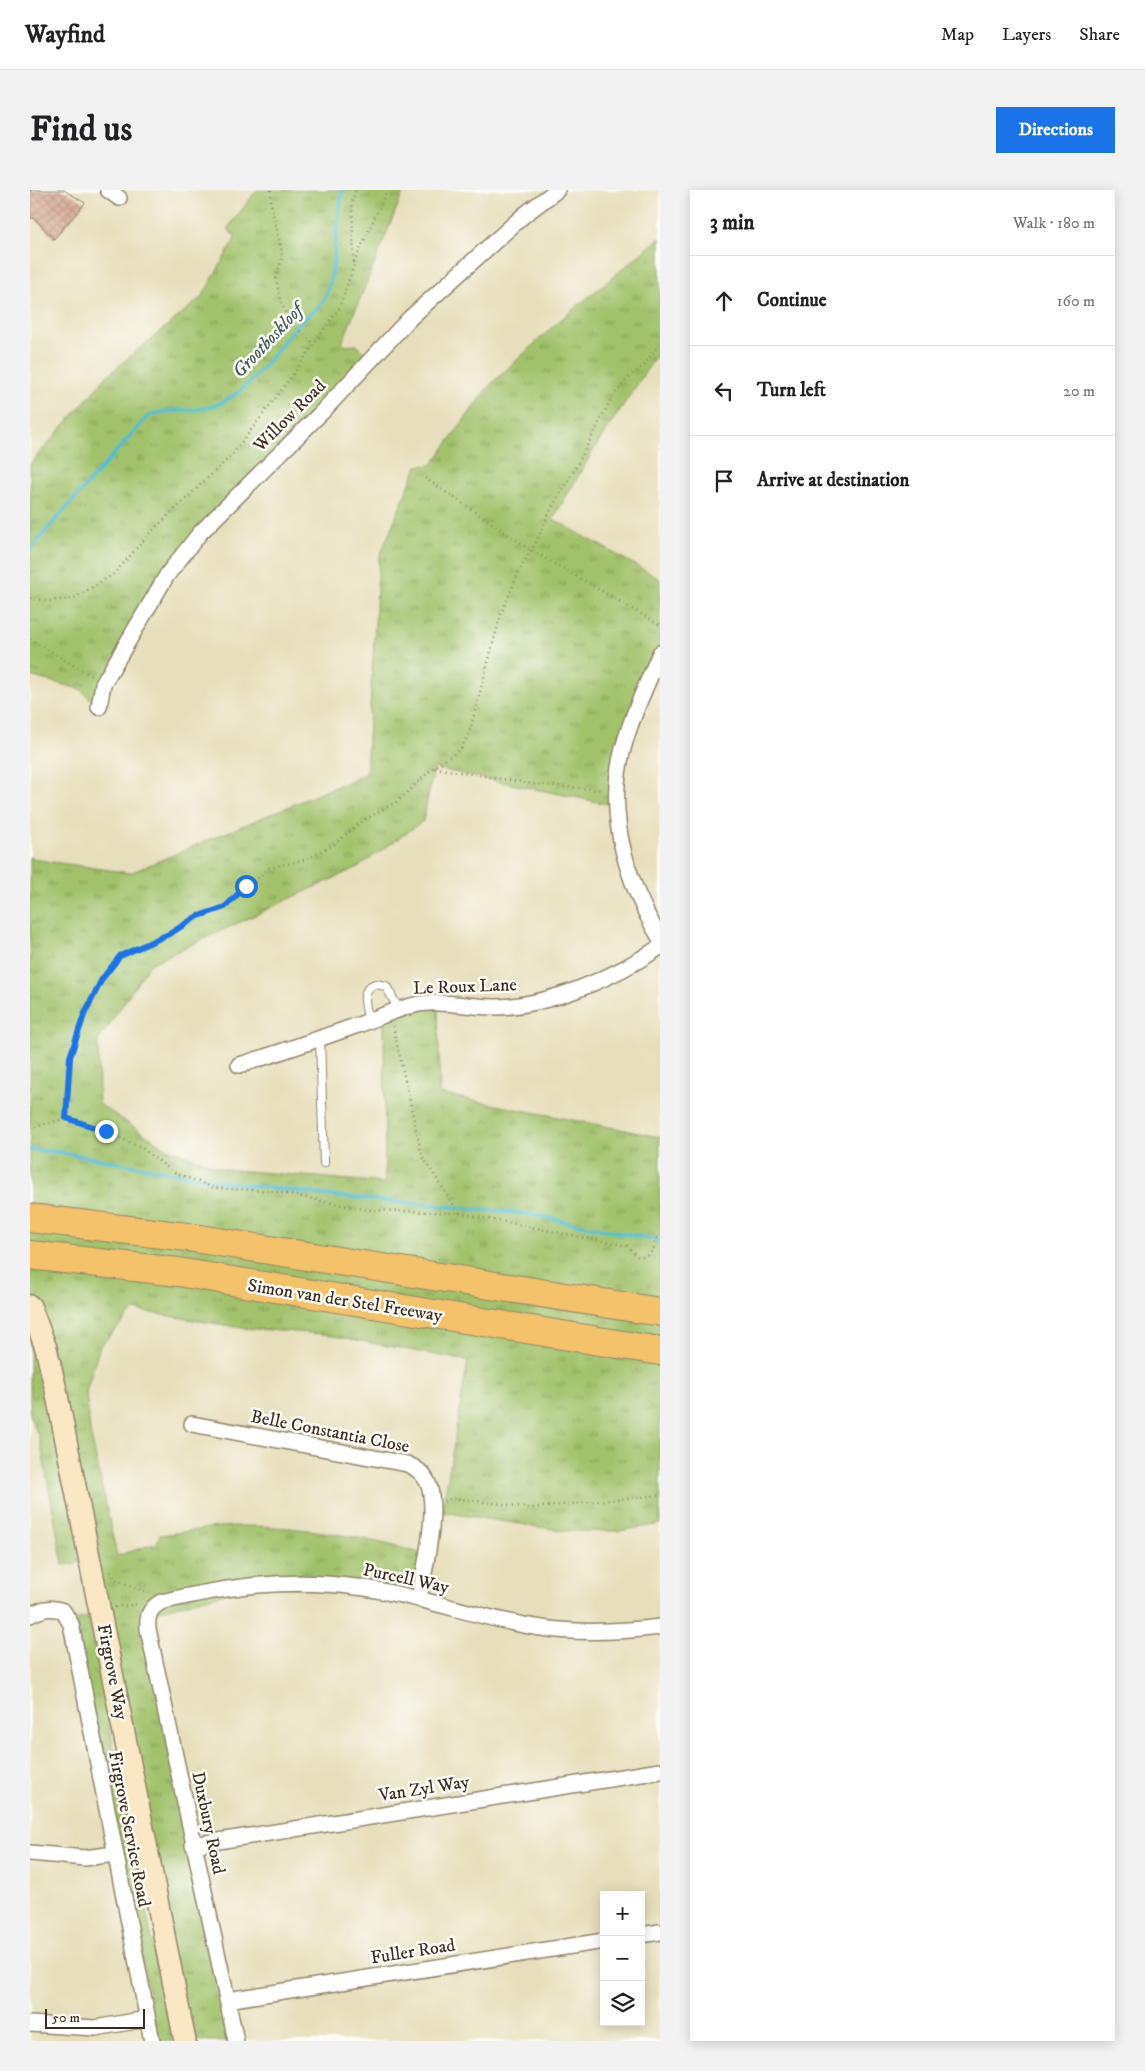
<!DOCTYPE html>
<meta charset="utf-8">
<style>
body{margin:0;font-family:"IM FELL DW Pica",serif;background:#f2f2f2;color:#202124}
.controls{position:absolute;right:15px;bottom:15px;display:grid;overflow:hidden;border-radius:0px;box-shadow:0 2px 12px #0003}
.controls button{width:45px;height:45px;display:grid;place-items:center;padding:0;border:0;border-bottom:1px solid #e0e0e0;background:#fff;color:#202124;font:25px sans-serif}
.scale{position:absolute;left:15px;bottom:12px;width:100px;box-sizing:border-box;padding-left:5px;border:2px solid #3b2a1e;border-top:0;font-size:14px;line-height:18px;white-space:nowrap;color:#3b2a1e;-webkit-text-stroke:4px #fdfcf7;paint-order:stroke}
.stop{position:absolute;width:15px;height:15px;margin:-11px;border:4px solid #1a73e8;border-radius:50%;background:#fff}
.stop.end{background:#1a73e8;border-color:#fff;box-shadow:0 1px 5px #0008}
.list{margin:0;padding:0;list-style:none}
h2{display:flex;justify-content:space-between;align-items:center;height:65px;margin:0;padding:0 20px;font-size:21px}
h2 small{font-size:16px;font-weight:400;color:#757577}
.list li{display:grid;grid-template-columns:32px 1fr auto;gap:15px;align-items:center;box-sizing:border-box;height:90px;padding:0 20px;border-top:1px solid #e0e0e0}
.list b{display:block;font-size:19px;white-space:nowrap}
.list em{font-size:16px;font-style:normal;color:#757577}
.icon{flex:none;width:28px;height:28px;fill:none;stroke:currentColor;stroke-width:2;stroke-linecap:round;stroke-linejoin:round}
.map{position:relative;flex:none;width:630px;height:1851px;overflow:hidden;border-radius:0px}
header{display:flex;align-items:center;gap:30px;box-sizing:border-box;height:70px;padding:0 25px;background:#fff;border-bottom:1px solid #e0e0e0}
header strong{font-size:24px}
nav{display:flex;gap:28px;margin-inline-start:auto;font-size:18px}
.intro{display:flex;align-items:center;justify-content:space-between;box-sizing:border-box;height:120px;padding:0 30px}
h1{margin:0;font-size:35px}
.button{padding:12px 22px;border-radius:0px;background:#1a73e8;color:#fff;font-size:18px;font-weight:700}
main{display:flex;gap:30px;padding:0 30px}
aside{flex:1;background:#fff;border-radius:0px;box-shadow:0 2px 12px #0003}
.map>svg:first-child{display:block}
.grass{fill:url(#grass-tufts);stroke:#6e7644}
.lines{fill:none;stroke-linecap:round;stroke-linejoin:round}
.stream{stroke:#53bdce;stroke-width:4}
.building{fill:url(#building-cross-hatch)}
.lane-casing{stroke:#91846c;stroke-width:10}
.street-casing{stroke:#91846c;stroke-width:18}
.secondary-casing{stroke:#91846c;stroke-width:24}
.highway-casing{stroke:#91846c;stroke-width:30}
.path{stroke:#91846c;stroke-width:2.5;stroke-dasharray:1 4;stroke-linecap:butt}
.lane{stroke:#fff;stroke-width:8}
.street{stroke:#fff;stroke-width:15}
.secondary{stroke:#fae7c3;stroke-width:21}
.highway{stroke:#f3c26a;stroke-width:28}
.route{stroke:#1a73e8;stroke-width:6}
.labels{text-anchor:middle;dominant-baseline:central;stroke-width:5;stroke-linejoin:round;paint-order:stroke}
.street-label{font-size:18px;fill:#3b2a1e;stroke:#fdfcf7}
.water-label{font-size:19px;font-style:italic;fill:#435d5c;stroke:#fdfcf7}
</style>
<header>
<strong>Wayfind</strong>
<nav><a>Map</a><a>Layers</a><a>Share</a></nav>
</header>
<div class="intro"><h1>Find us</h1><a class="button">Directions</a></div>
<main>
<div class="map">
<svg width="630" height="1851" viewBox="0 0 630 1851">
<defs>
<pattern id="grass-tufts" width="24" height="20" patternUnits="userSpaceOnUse" patternTransform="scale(1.25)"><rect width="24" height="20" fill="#a1c26b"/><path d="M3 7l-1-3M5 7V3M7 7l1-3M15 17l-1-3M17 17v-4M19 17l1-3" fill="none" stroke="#849e57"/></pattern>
<pattern id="building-cross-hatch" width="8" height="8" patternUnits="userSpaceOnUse" patternTransform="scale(1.25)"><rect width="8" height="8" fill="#d5a890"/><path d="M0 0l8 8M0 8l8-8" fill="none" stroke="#ae8975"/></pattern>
</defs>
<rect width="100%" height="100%" fill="#fdfcf7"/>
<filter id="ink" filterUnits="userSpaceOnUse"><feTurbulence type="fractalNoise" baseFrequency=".02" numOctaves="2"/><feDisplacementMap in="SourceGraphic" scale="10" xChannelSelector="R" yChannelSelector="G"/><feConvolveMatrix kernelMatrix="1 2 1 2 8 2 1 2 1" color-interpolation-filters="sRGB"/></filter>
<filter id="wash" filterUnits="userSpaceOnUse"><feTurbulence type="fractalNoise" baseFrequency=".0096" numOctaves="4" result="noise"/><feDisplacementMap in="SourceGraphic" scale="20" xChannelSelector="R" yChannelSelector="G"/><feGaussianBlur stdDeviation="1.12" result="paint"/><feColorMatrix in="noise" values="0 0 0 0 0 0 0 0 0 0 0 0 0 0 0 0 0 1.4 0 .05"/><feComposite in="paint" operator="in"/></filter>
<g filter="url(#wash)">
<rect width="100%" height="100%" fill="#e7dfbb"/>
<!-- grass -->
<path class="grass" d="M227,0H374L312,153L316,156L327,155L341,169L137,385L69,517L50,499L0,486V274L78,185L172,107L206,47L197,39Z
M630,48V160L564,259L523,329L630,389V463L601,534L587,616L404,578L393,631L328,677L120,774L68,851L69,914L134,957L193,979L355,993L354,826L408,814L410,904L630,947V1334L589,1341H535L412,1322L438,1171L294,1144L212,1138L104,1120L70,1156L56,1202L60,1241L87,1366L127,1353L130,1345C156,1342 184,1336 210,1336C274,1336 336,1347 397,1365L389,1409L231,1394L119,1423L206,1851H155L59,1371L33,1375L10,1250L0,1225V666L2,669L100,683L336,584L349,368L387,276L402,275L458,197L528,132Z
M58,1427L142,1851H128L45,1430Z"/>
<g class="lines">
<!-- stream -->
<path class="stream" d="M0,359L117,227C140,216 163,224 184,216C215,204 234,177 253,152C258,147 262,140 267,135C277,125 291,118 296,105C308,72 304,34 313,0
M0,960L29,962L196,992L293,1005L499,1024L630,1051"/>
</g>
<g id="blocks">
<!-- building -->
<path class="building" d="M0,0H34L55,13L24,49L6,30L1,27L0,29Z"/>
</g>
</g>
<g filter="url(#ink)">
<use href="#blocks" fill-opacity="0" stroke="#91846c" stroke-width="1"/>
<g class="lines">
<defs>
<path id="lane" d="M339,831C336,817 329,800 345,794L356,796L369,820
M290,848L294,973"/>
<path id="street" d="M78,0L89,8
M630,463C616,497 599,531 591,567C577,629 598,695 630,748
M69,517L73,494L137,385L170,343L292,222L380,128L494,25L527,0
M209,875C250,863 290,848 331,834C347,828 364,820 381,816C407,808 441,818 468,817C522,815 585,787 630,757
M162,1234L377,1274C386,1278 392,1282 397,1291C410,1316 394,1381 389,1409
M0,1425C12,1419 20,1416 33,1421L41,1434L122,1851
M163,1655L630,1581
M0,1663L55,1668L84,1664
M611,1745L630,1742
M197,1810L574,1751
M0,1834L65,1838L117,1829
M206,1851L118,1439C117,1426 119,1419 131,1412C198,1396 259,1388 327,1397C388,1405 445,1427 505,1437C546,1444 589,1442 630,1437"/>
<path id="secondary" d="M0,1116L16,1158L26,1200L155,1851"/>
<path id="highway" d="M0,1028L157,1047L630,1122
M0,1065L148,1082L630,1161"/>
</defs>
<!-- lane casing -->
<use href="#lane" class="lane-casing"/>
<!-- street casing -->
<use href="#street" class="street-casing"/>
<!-- secondary casing -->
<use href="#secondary" class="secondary-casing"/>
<!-- highway casing -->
<use href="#highway" class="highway-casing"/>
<!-- path -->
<path class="path" d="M241,0V14L251,58L252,68L246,88L251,112L260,132L284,154
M324,73L357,0
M395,288L501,360L630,435
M0,408L16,411L43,409L84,384L121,342L202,265L262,186L309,118L324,75L322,12L326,0
M0,449L63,487
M405,578L503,594L573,600
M363,836L392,966L429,1023
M36,928L39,867L54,825L72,789L90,766L141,743L166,727L195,717L239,678L277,669L303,655L334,630L368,611L403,578L431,559L439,543L471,424L491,377L506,352L521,319L550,270L582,207L602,184L614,176L630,152
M0,936L5,937L36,928L76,941L113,959L143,982L184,998L242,1001L338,1020L429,1023L597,1056L608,1067C622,1066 623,1061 627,1048L630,1047
M414,1311L423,1308L502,1318L630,1305
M80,1382L86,1390L119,1403
M85,1417L109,1414"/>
<!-- lane -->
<use href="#lane" class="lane"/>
<!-- street -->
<use href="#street" class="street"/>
<!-- secondary -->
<use href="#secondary" class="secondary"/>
<!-- highway -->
<use href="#highway" class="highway"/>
</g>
</g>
<g class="lines" filter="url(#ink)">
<!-- route -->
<path class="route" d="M76,941L36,928L40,867L54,825L72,789L90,766L141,743L166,727L195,717L216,696"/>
</g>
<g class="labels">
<!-- street labels -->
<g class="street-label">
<text transform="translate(260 226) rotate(-45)">Willow Road</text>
<text transform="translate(435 797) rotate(-2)">Le Roux Lane</text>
<text transform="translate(315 1111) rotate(9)">Simon van der Stel Freeway</text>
<text transform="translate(300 1242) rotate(11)">Belle Constantia Close</text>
<text transform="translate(376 1389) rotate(12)">Purcell Way</text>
<text transform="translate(82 1482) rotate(79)">Firgrove Way</text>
<text transform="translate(394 1599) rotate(-9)">Van Zyl Way</text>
<text transform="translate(178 1633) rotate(78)">Duxbury Road</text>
<text transform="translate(99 1639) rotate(79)">Firgrove Service Road</text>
<text transform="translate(383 1762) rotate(-9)">Fuller Road</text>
</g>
<!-- water labels -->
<g class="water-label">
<text transform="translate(238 151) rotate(-47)">Grootboskloof</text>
</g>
</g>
</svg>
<div class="controls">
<button>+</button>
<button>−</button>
<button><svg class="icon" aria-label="layers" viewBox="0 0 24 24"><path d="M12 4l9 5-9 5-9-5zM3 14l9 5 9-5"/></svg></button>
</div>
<div class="scale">50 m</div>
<div class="stop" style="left:216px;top:696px"></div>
<div class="stop end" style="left:76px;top:941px"></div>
</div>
<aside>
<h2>3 min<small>Walk · 180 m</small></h2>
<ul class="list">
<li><svg class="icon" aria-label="ahead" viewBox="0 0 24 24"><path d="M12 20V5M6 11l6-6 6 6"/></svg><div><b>Continue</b></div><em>160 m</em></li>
<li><svg class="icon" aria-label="left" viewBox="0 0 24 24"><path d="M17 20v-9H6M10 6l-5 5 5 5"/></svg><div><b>Turn left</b></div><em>20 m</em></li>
<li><svg class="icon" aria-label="arrive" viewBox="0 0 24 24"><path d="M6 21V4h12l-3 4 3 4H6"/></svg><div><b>Arrive at destination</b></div></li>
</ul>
</aside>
</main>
